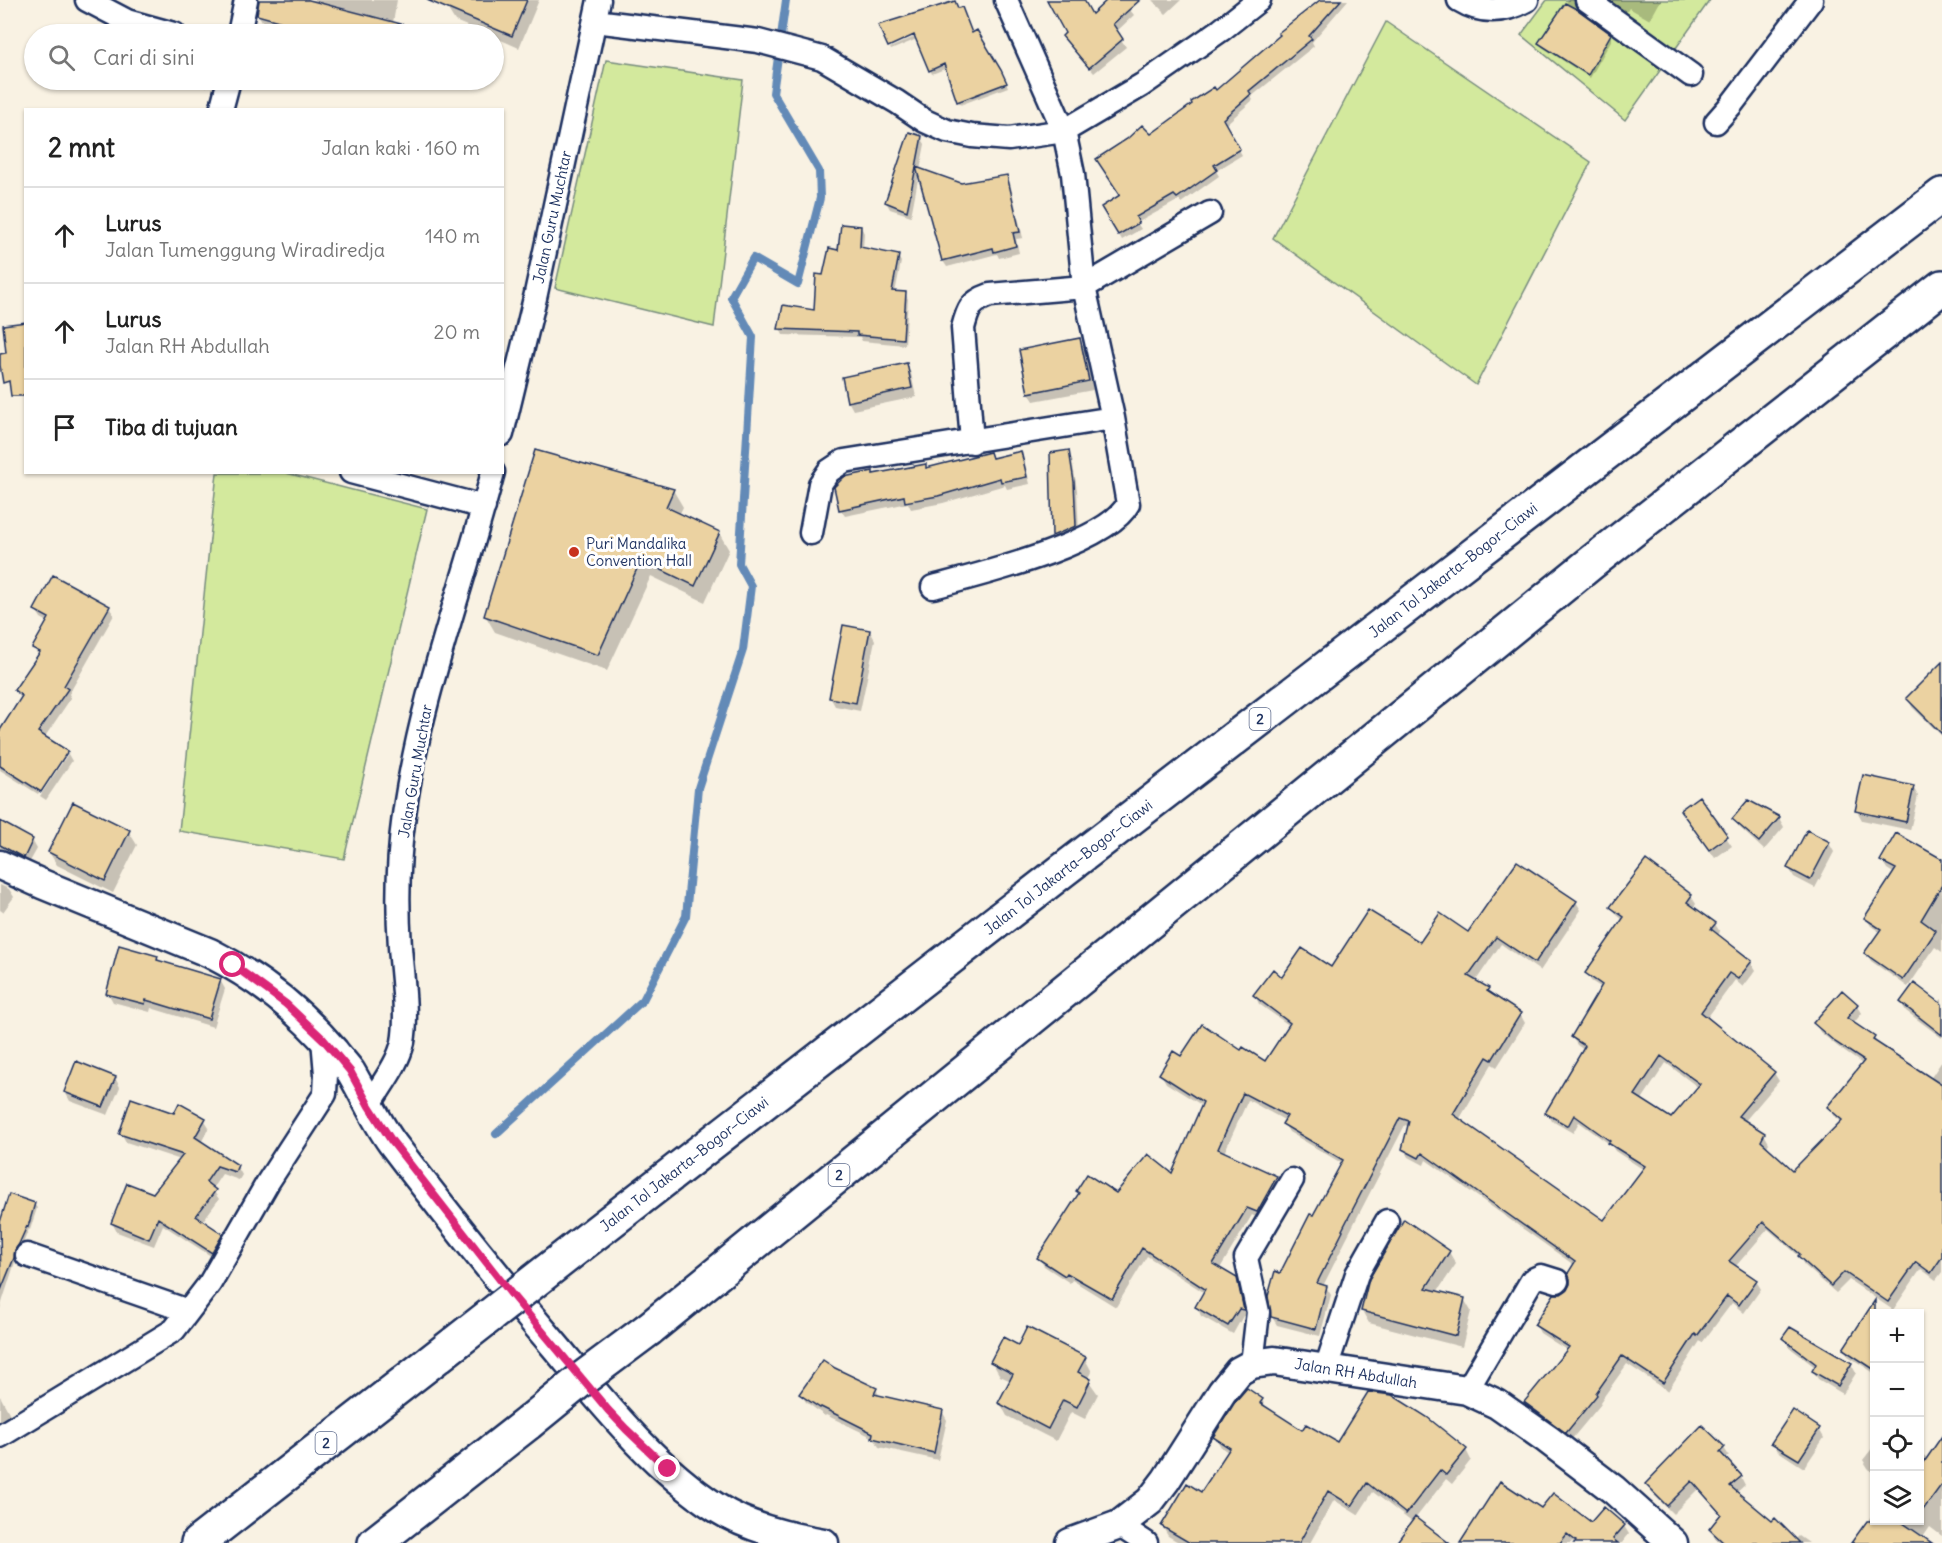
<!DOCTYPE html>
<html lang="id">
<meta charset="utf-8">
<style>
body{margin:0;font-family:Delius,sans-serif;background:#f6f6f6;color:#222}
.controls{position:absolute;right:18px;bottom:18px;display:grid;overflow:hidden;border-radius:0px;box-shadow:0 2px 4px #0004}
.controls button{width:54px;height:54px;display:grid;place-items:center;padding:0;border:0;border-bottom:2px solid #e0e0e0;background:#fff;color:#222;font:30px sans-serif}
.stop{position:absolute;width:18px;height:18px;margin:-14px;border:4px solid #db2777;border-radius:50%;background:#fff}
.stop.end{background:#db2777;border-color:#fff;box-shadow:0 2px 6px #0008}
.list{margin:0;padding:0;list-style:none}
h2{display:flex;justify-content:space-between;align-items:center;height:78px;margin:0;padding:0 24px;font-size:26px}
h2 small{font-size:20px;font-weight:400;color:#767676}
.list li{display:grid;grid-template-columns:39px 1fr auto;gap:18px;align-items:center;box-sizing:border-box;height:96px;padding:0 24px;border-top:2px solid #e0e0e0}
.list b{display:block;font-size:22px;white-space:nowrap}
.list p{margin:0;font-size:20px;white-space:nowrap;color:#767676}
.list em{font-size:20px;font-style:normal;color:#767676}
.icon{flex:none;width:33px;height:33px;fill:none;stroke:currentColor;stroke-width:2;stroke-linecap:round;stroke-linejoin:round}
.map{position:relative;flex:none;width:1942px;height:1543px;overflow:hidden}
.search{position:absolute;background:#fff;box-shadow:0 2px 4px #0004;left:24px;top:24px;width:480px;height:66px;display:flex;align-items:center;gap:15px;box-sizing:border-box;padding:0 21px;border-radius:33px;color:#767676;font-size:22px}
.panel{position:absolute;background:#fff;box-shadow:0 2px 4px #0004;left:24px;top:108px;width:480px;height:366px;border-radius:0px}
.map>svg:first-child{display:block}
.green{fill:#d3e99d;stroke:#778c7e;stroke-width:1.5}
.shadow{fill:#0003;fill-rule:evenodd}
.lines{fill:none;stroke-linecap:round;stroke-linejoin:round}
.stream{stroke:#648ab7;stroke-width:8}
.building{fill:#ebd2a1;stroke:#1b2f5e;stroke-width:1.5;fill-rule:evenodd}
.minor-casing{stroke:#1b2f5e;stroke-width:27}
.tertiary-casing{stroke:#1b2f5e;stroke-width:33}
.motorway-casing{stroke:#1b2f5e;stroke-width:38}
.minor{stroke:#fff;stroke-width:22}
.tertiary{stroke:#fff;stroke-width:28}
.motorway{stroke:#fff;stroke-width:33}
.motorway-bridge-casing{stroke:#1b2f5e;stroke-width:38;stroke-linecap:butt}
.motorway-bridge{stroke:#fff;stroke-width:33}
.route{stroke:#db2777;stroke-width:8}
.poi-dot{fill:#c8321e;stroke:#fff;stroke-width:2}
.labels{text-anchor:middle;dominant-baseline:central;stroke-width:6;stroke-linejoin:round;paint-order:stroke}
.shield{fill:#fff;stroke:#5f6d8e;stroke-width:1.5}
.shield-label{font-size:14px;font-weight:bold;fill:#1b2f5e}
.street-label{font-size:15px;fill:#1b2f5e;stroke:#fff}
.poi-label{font-size:15px;fill:#1b2f5e;stroke:#fff;text-anchor:start}
</style>
<div class="map">
<svg width="1942" height="1543" viewBox="0 0 1942 1543">
<rect width="100%" height="100%" fill="#f9f2e3"/>
<filter id="ink" filterUnits="userSpaceOnUse"><feTurbulence type="fractalNoise" baseFrequency=".0167" numOctaves="2"/><feDisplacementMap in="SourceGraphic" scale="12" xChannelSelector="R" yChannelSelector="G"/><feConvolveMatrix kernelMatrix="1 2 1 2 8 2 1 2 1" color-interpolation-filters="sRGB"/></filter>
<g filter="url(#ink)">
<!-- green -->
<path class="green" d="M1547,0H1710L1625,120L1521,35Z
M1386,22L1591,162L1476,385L1273,238Z
M606,60L743,80L714,327L555,288Z
M217,473H286L427,509L344,859L179,831Z"/>
<!-- shadow -->
<path class="shadow" d="M260,0H397L391,34H303L263,23L258,14Z
M451,0H539L519,48L494,37V34H486L455,21L447,8Z
M1049,0H1082L1092,16L1109,0H1122L1134,15L1116,32L1126,47L1094,73L1068,43L1067,33Z
M1152,0H1181L1166,14Z
M1323,0H1348L1312,42L1314,46L1251,97L1253,100L1225,125L1242,155L1216,171L1219,176L1181,203L1179,200L1137,223L1141,229L1122,240L1103,207L1122,196L1151,136L1216,92Z
M1568,0H1576V10L1610,35L1612,39L1590,78L1542,47L1540,43Z
M1609,0H1661L1650,20L1629,8L1626,13Z
M880,26L972,35L1003,76L1008,87L960,105L947,68L932,74L917,39L891,50L890,48L921,34Z
M163,80H207L206,87L164,83Z
M921,137L925,144L920,170L961,184L1006,176L1010,183L1023,238L1016,239L1019,253L999,258L997,254L947,267L943,261L919,174L911,216L890,209L886,202Z
M861,227L864,233L863,249L898,256L901,262L895,293H905L908,299L905,345L862,341L860,337L783,335L780,329L784,306L815,312L824,276L840,252Z
M1079,340L1084,348L1093,390L1034,401L1029,393Z
M906,365L911,373L916,397L853,410L848,401Z
M1068,452L1072,459L1077,490L1079,533L1058,542L1054,536L1051,455Z
M1020,453L1024,460L1030,484L1007,489L1005,485L943,503L911,509L908,503L845,516L840,509L874,476L993,460Z
M673,490L683,507L679,515L719,533L729,550L705,602L651,576L607,671L495,632L485,615Z
M109,607L114,615L69,694L71,698L44,738L68,754H64L38,794L0,770V733L21,699L16,690L39,657L34,648L48,622L41,618L36,610Z
M870,631L875,640L860,711L835,706L830,697Z
M1942,664V736L1912,707L1908,698Z
M68,754L72,761L46,800L40,796Z
M1913,787L1918,796L1910,830L1862,820L1857,811Z
M1699,798L1732,846L1715,858L1687,819Z
M1748,802L1779,818L1784,827L1764,850L1739,827L1734,819Z
M73,804L129,832L137,845L113,893L57,865L49,852Z
M0,823L32,840L37,849L28,865L0,858Z
M1829,843L1834,852L1815,888L1794,877L1789,868Z
M1942,859V952L1935,947L1908,987L1871,961L1866,953L1880,932L1871,926L1866,918L1895,874L1887,869L1882,861Z
M1517,863L1576,902L1581,910L1540,971L1501,944L1475,982L1487,989L1491,996L1520,1014L1525,1023L1497,1067L1492,1064L1459,1120L1605,1222L1644,1170L1615,1151L1612,1146L1579,1122L1573,1133L1552,1121L1547,1113L1584,1050L1577,1045L1572,1037L1602,988L1591,981L1587,973L1623,920L1617,915L1612,907L1691,896L1696,904L1693,908L1715,924L1720,932L1717,936L1751,962L1756,970L1743,987L1735,980L1707,1018L1774,1073L1779,1081L1744,1122L1764,1134L1769,1143L1766,1148L1793,1173L1842,1122L1833,1115L1828,1107L1864,1065L1842,1050L1820,1032L1815,1023L1857,1005L1862,1013L1853,1024L1874,1038L1878,1045L1930,1079L1942,1061V1272L1936,1280L1921,1269L1893,1310L1849,1280L1836,1293L1804,1265L1799,1256L1768,1229L1735,1267L1756,1281L1761,1289L1744,1313L1732,1303L1702,1343L1700,1341L1668,1391L1627,1364L1600,1402L1601,1404L1571,1440L1530,1411L1526,1403L1568,1351L1540,1333L1536,1325L1561,1295L1568,1292L1571,1285L1574,1265L1426,1160L1424,1165L1409,1157L1404,1148L1409,1127L1405,1125L1346,1239V1240L1323,1286L1326,1287L1331,1295L1320,1336L1277,1325L1272,1317L1281,1275L1343,1164L1289,1132L1284,1124L1286,1121L1248,1100L1224,1153L1276,1177L1281,1186L1262,1220L1252,1215L1219,1270L1236,1279L1241,1288L1247,1317L1243,1316L1233,1334L1201,1316L1197,1307L1205,1293L1147,1256L1116,1307L1072,1280L1070,1283L1044,1266L1039,1258L1080,1195L1078,1191L1116,1195L1172,1175L1203,1106L1166,1083L1161,1074L1181,1058L1241,1052L1266,1063L1290,1026L1259,1004L1255,995L1283,979L1332,969L1420,944L1469,935ZM1666,1063L1699,1088L1671,1120L1641,1101Z
M0,885L9,889L14,897L3,912L0,910Z
M157,957L160,962L220,980L225,989L213,1027L151,1008L150,1012L113,1002L108,993Z
M1942,999V1038L1906,1011L1901,1003H1938Z
M115,1078L120,1087L108,1115L70,1101L65,1092Z
M175,1115L204,1119L209,1127L201,1143L237,1166L242,1175L239,1180L222,1174L212,1189L219,1199L202,1222L222,1235L226,1243L217,1260L163,1225L154,1246L117,1232L112,1223L153,1195L181,1160L126,1142L121,1133Z
M10,1196L34,1204L37,1208L30,1230L29,1229L21,1248L16,1254L15,1262L0,1309V1227Z
M1449,1252L1456,1264L1437,1292L1464,1299L1471,1311L1462,1347L1369,1323L1362,1311Z
M1871,1309L1877,1314H1874V1373L1848,1356L1845,1349Z
M1784,1338L1851,1364L1856,1373L1843,1394L1818,1379L1813,1371L1815,1367L1789,1347Z
M1019,1347L1085,1359L1092,1372L1088,1380L1098,1394L1085,1419L1071,1412L1056,1441L1007,1416L1000,1403L1011,1381L1000,1376L992,1362Z
M834,1370L876,1389L880,1397L942,1411L947,1420L938,1460L879,1447L874,1438L826,1415L825,1416L806,1402L801,1394Z
M0,1396L12,1418L0,1424Z
M1262,1400L1267,1409L1303,1432L1337,1444L1466,1450L1471,1460L1452,1484L1446,1479L1415,1519L1447,1543H1406L1413,1523L1373,1492L1358,1515L1334,1500L1310,1543H1180L1168,1536L1162,1526L1202,1494L1229,1453L1221,1447L1215,1437Z
M1702,1427L1724,1448L1729,1456L1725,1460L1741,1477L1745,1485L1736,1493L1795,1540L1799,1536L1809,1543H1721L1715,1538L1710,1530L1722,1516L1698,1489L1673,1514L1652,1493L1647,1484Z
M1819,1429L1824,1438L1804,1468L1778,1451L1773,1443Z
M1942,1439V1536L1930,1527L1919,1543H1852L1874,1512V1520H1920V1452L1928,1459Z
M1874,1446V1474L1868,1468L1863,1460Z
M1542,1510L1591,1524L1624,1526L1629,1534L1622,1543H1574L1572,1541L1571,1543H1462Z"/>
<g class="lines">
<!-- stream -->
<path class="stream" d="M496,1134L643,1000L686,916L698,788L743,650L751,586L739,564L753,337L731,297L753,258L798,284L820,198L819,171L773,93L786,0"/>
</g>
<!-- building -->
<path class="building" d="M259,0H309L413,27L412,34H325L257,15Z
M427,0H527L512,36Z
M1047,0H1084L1092,14L1107,0H1140L1113,24L1123,39L1089,68L1062,36L1065,33Z
M1320,0H1341L1309,36L1312,39L1249,91L1251,94L1223,119L1240,149L1214,165L1217,170L1177,198L1174,195L1136,217L1139,223L1118,235L1101,207L1120,195L1096,159L1127,139L1142,125L1151,134L1192,104L1191,102L1214,87L1216,90L1280,35L1278,33Z
M955,1L958,8L962,7L972,33L977,30L1001,70L1007,83L957,102L944,64L929,71L914,35L888,47L878,25Z
M1565,3L1578,10L1611,34L1588,75L1538,43Z
M909,132L922,136L916,167L961,183L1007,175L1020,232L1013,233L1016,246L994,252L993,248L942,261L916,167L907,211L885,202Z
M841,224L861,226L860,247L899,255L892,291L906,292L903,339L857,335V332L778,329L783,305L814,310L816,274L823,275L829,248L838,250Z
M26,322V396H11L9,381L3,383L0,365V354L6,353L3,325Z
M1080,338L1089,381L1028,393L1019,350Z
M907,363L912,388L847,402L842,377Z
M535,450L674,489L666,507L720,532L695,586L641,560L598,655L484,616Z
M1069,450L1074,482L1076,526L1052,536L1050,453Z
M1021,451L1027,477L1001,482L1000,478L938,496L905,502L904,496L839,510L834,487L844,477L873,471V474L926,464V468L990,452L992,458Z
M53,575L110,606L64,686L68,689L38,732L68,751L41,792L0,766V730L22,696L14,690L40,652L32,648L49,618L34,610Z
M843,625L870,630L856,703L829,698Z
M1942,662V734L1906,698Z
M1863,775L1914,786L1906,822L1855,811Z
M1699,796L1728,836L1709,850L1680,810Z
M1748,800L1780,817L1759,842L1732,819Z
M73,802L130,830L105,881L48,852Z
M0,821L33,839L24,858L0,845Z
M1807,830L1830,842L1810,880L1787,868Z
M1896,833L1942,859V885L1921,920L1936,931L1903,980L1864,953L1881,929L1864,918L1896,869L1880,861Z
M1646,860L1692,895L1687,902L1716,923L1711,929L1752,961L1738,979L1729,973L1701,1012L1775,1072L1738,1116L1765,1133L1761,1141L1793,1170L1842,1120L1827,1107L1864,1061L1835,1042L1813,1023L1842,990L1858,1004L1847,1018L1875,1037L1873,1040L1942,1085V1257L1931,1273L1916,1262L1888,1302L1844,1272L1831,1286L1798,1256L1800,1254L1763,1222L1729,1261L1757,1280L1739,1305L1727,1296L1697,1336L1695,1334L1663,1383L1622,1356L1596,1393L1597,1395L1566,1433L1524,1402L1569,1347L1534,1325L1554,1294H1561L1567,1290L1570,1284V1279L1568,1273L1575,1262L1422,1153L1419,1158L1402,1149L1409,1121L1400,1118L1342,1230L1343,1231L1317,1283L1327,1286L1316,1329L1271,1317L1268,1296L1275,1271L1280,1273L1310,1214L1313,1215L1343,1160L1282,1124L1287,1116L1243,1093L1218,1149L1277,1176L1257,1212L1247,1208L1213,1264L1237,1278L1244,1310L1239,1309L1228,1326L1195,1307L1205,1289L1142,1248L1112,1299L1067,1273L1065,1276L1037,1258L1079,1193L1076,1191L1087,1174L1116,1193L1148,1154L1172,1173L1203,1102L1159,1074L1173,1051L1181,1056L1202,1024L1241,1050L1243,1047L1265,1061L1290,1023L1253,995L1273,969L1282,977L1302,948L1331,967L1368,910L1420,942L1440,913L1468,932L1517,861L1577,901L1535,963L1496,937L1468,976L1489,988L1487,991L1521,1013L1492,1060L1487,1057L1453,1114L1604,1220L1645,1166L1608,1143L1610,1141L1574,1115L1568,1126L1545,1113L1585,1046L1571,1037L1602,985L1585,973L1624,917L1610,907ZM1661,1056L1700,1084L1671,1118L1635,1095Z
M119,945L158,956L157,960L221,979L209,1019L146,1000L145,1004L106,994Z
M1914,983L1942,1004V1035L1900,1002Z
M76,1061L116,1077L103,1107L64,1092Z
M131,1098L174,1113L179,1103L206,1118L195,1137L238,1165L235,1172L217,1166L206,1182L216,1190L196,1216L223,1234L212,1253L158,1218L149,1239L111,1223L127,1183L153,1193L183,1155L119,1134Z
M9,1194L35,1203L28,1227L27,1226L19,1244L15,1250L14,1258L1,1290L0,1222Z
M1404,1219L1450,1251L1426,1288L1465,1298L1456,1336L1361,1311L1369,1279Z
M1875,1300V1370L1843,1349Z
M1027,1327L1086,1357L1078,1372L1091,1379L1077,1407L1063,1400L1048,1429L998,1403L1013,1374L990,1362L1003,1337L1018,1345Z
M1790,1327L1852,1363L1838,1386L1812,1371L1816,1364L1782,1338Z
M823,1360L835,1368L877,1388L874,1394L943,1410L934,1453L872,1438L873,1433L821,1407L820,1408L799,1394Z
M1247,1388L1263,1399L1260,1403L1302,1430L1306,1424L1337,1442L1368,1392L1392,1395L1427,1417L1467,1449L1446,1475L1440,1470L1406,1514L1367,1483L1352,1506L1328,1491L1299,1543H1190L1161,1526L1187,1483L1201,1492L1230,1448L1213,1437L1235,1402Z
M1793,1410L1820,1428L1799,1460L1771,1443Z
M1702,1425L1725,1447L1720,1452L1742,1476L1730,1486L1772,1521L1775,1518L1800,1543H1724L1709,1529L1721,1514L1692,1481L1667,1506L1645,1484Z
M1942,1436V1484L1920,1514V1468Z
M1500,1481L1541,1508L1553,1493L1591,1522L1604,1507L1625,1525L1613,1539L1618,1543H1574L1576,1541L1567,1534L1560,1543H1460Z
M1415,1517L1449,1543H1396Z
M1867,1521H1900L1932,1543H1851Z"/>
<g class="lines">
<defs>
<path id="minor" d="M87,0L127,21L174,34
M1459,0C1482,14 1504,13 1527,0
M1587,0L1691,75
M595,21L758,41L822,58L897,102L925,121L947,131L972,136L1009,139L1064,131L1142,85L1221,30L1259,0
M239,34L246,0
M221,110L229,80
M1716,122L1731,105L1811,0
M502,434L535,298L599,0
M972,442L963,328C968,309 970,302 990,295L1084,287L1210,213
M351,472L484,507
M811,533L820,484L829,471L844,461L1113,418
M933,587C978,575 1107,544 1128,504L1113,418L1084,287L1073,174L1064,131L1006,0
M369,1106C380,1086 398,1065 403,1042C408,1015 402,975 400,947C397,904 398,858 404,815C420,698 463,587 493,472
M27,1255L188,1311
M1252,1364L1258,1312L1246,1258L1292,1180
M1326,1368L1357,1274L1387,1221
M1467,1390L1532,1280L1541,1276L1557,1281
M0,1436L174,1330L210,1283L268,1182L325,1094L326,1074L323,1039
M1119,1525L1146,1543"/>
<path id="tertiary" d="M0,865L42,884L210,953C257,977 300,1011 334,1051C339,1058 346,1065 351,1072C365,1096 376,1121 392,1143C446,1214 502,1284 560,1352C606,1407 656,1469 717,1508C749,1528 787,1537 824,1543
M1070,1543L1119,1525L1150,1501L1166,1480L1222,1392L1239,1371L1252,1364L1274,1361L1467,1390L1497,1404L1547,1439L1614,1490L1673,1543"/>
<path id="motorway" d="M579,1246L1062,871L1942,195
M649,1329L1591,563L1942,287
M198,1543L455,1343
M375,1543L528,1423"/>
</defs>
<!-- minor casing -->
<use href="#minor" class="minor-casing"/>
<!-- tertiary casing -->
<use href="#tertiary" class="tertiary-casing"/>
<!-- motorway casing -->
<use href="#motorway" class="motorway-casing"/>
<!-- minor -->
<use href="#minor" class="minor"/>
<!-- tertiary -->
<use href="#tertiary" class="tertiary"/>
<!-- motorway -->
<use href="#motorway" class="motorway"/>
<defs>
<path id="motorway-bridge" d="M455,1343L579,1246
M528,1423L582,1379L649,1329"/>
</defs>
<!-- motorway-bridge casing -->
<use href="#motorway-bridge" class="motorway-bridge-casing"/>
<!-- motorway-bridge -->
<use href="#motorway-bridge" class="motorway-bridge"/>
</g>
</g>
<g class="lines" filter="url(#ink)">
<!-- route -->
<path class="route" d="M233,965L286,1004L323,1039L350,1071L369,1106L391,1140L512,1295L608,1410L626,1429L668,1469"/>
</g>
<!-- markers -->
<circle class="poi-dot" cx="574" cy="552" r="6"/>
<g class="labels">
<!-- shield labels -->
<g class="shield">
<rect x="1249.5" y="708" width="21" height="22" rx="4.5"/>
<rect x="828.5" y="1164" width="21" height="22" rx="4.5"/>
<rect x="315.5" y="1432" width="21" height="22" rx="4.5"/>
</g>
<g class="shield-label">
<text x="1260" y="719">2</text>
<text x="839" y="1175">2</text>
<text x="326" y="1443">2</text>
</g>
<!-- street labels -->
<g class="street-label">
<text transform="translate(552 217) rotate(-78)">Jalan Guru Muchtar</text>
<text transform="translate(1453 570) rotate(-38)">Jalan Tol Jakarta–Bogor–Ciawi</text>
<text transform="translate(415 771) rotate(-80)">Jalan Guru Muchtar</text>
<text transform="translate(1068 867) rotate(-38)">Jalan Tol Jakarta–Bogor–Ciawi</text>
<text transform="translate(684 1164) rotate(-38)">Jalan Tol Jakarta–Bogor–Ciawi</text>
<text transform="translate(1356 1373) rotate(9)">Jalan RH Abdullah</text>
</g>
<!-- poi labels -->
<g class="poi-label">
<text x="586" y="543">Puri Mandalika<tspan x="586" dy="17">Convention Hall</tspan></text>
</g>
</g>
</svg>
<div class="controls">
<button>+</button>
<button>−</button>
<button><svg class="icon" aria-label="locate" viewBox="0 0 24 24"><circle cx="12" cy="12" r="6"/><path d="M12 2v4M12 18v4M2 12h4M18 12h4"/></svg></button>
<button><svg class="icon" aria-label="layers" viewBox="0 0 24 24"><path d="M12 4l9 5-9 5-9-5zM3 14l9 5 9-5"/></svg></button>
</div>
<div class="stop" style="left:233px;top:965px"></div>
<div class="stop end" style="left:668px;top:1469px"></div>
<div class="search"><svg class="icon" aria-label="search" viewBox="0 0 24 24"><circle cx="10" cy="10" r="6"/><path d="M15 15l6 6"/></svg>Cari di sini</div>
<section class="panel">
<h2>2 mnt<small>Jalan kaki · 160 m</small></h2>
<ul class="list">
<li><svg class="icon" aria-label="ahead" viewBox="0 0 24 24"><path d="M12 20V5M6 11l6-6 6 6"/></svg><div><b>Lurus</b><p>Jalan Tumenggung Wiradiredja</p></div><em>140 m</em></li>
<li><svg class="icon" aria-label="ahead" viewBox="0 0 24 24"><path d="M12 20V5M6 11l6-6 6 6"/></svg><div><b>Lurus</b><p>Jalan RH Abdullah</p></div><em>20 m</em></li>
<li><svg class="icon" aria-label="arrive" viewBox="0 0 24 24"><path d="M6 21V4h12l-3 4 3 4H6"/></svg><div><b>Tiba di tujuan</b></div></li>
</ul>
</section>
</div>
